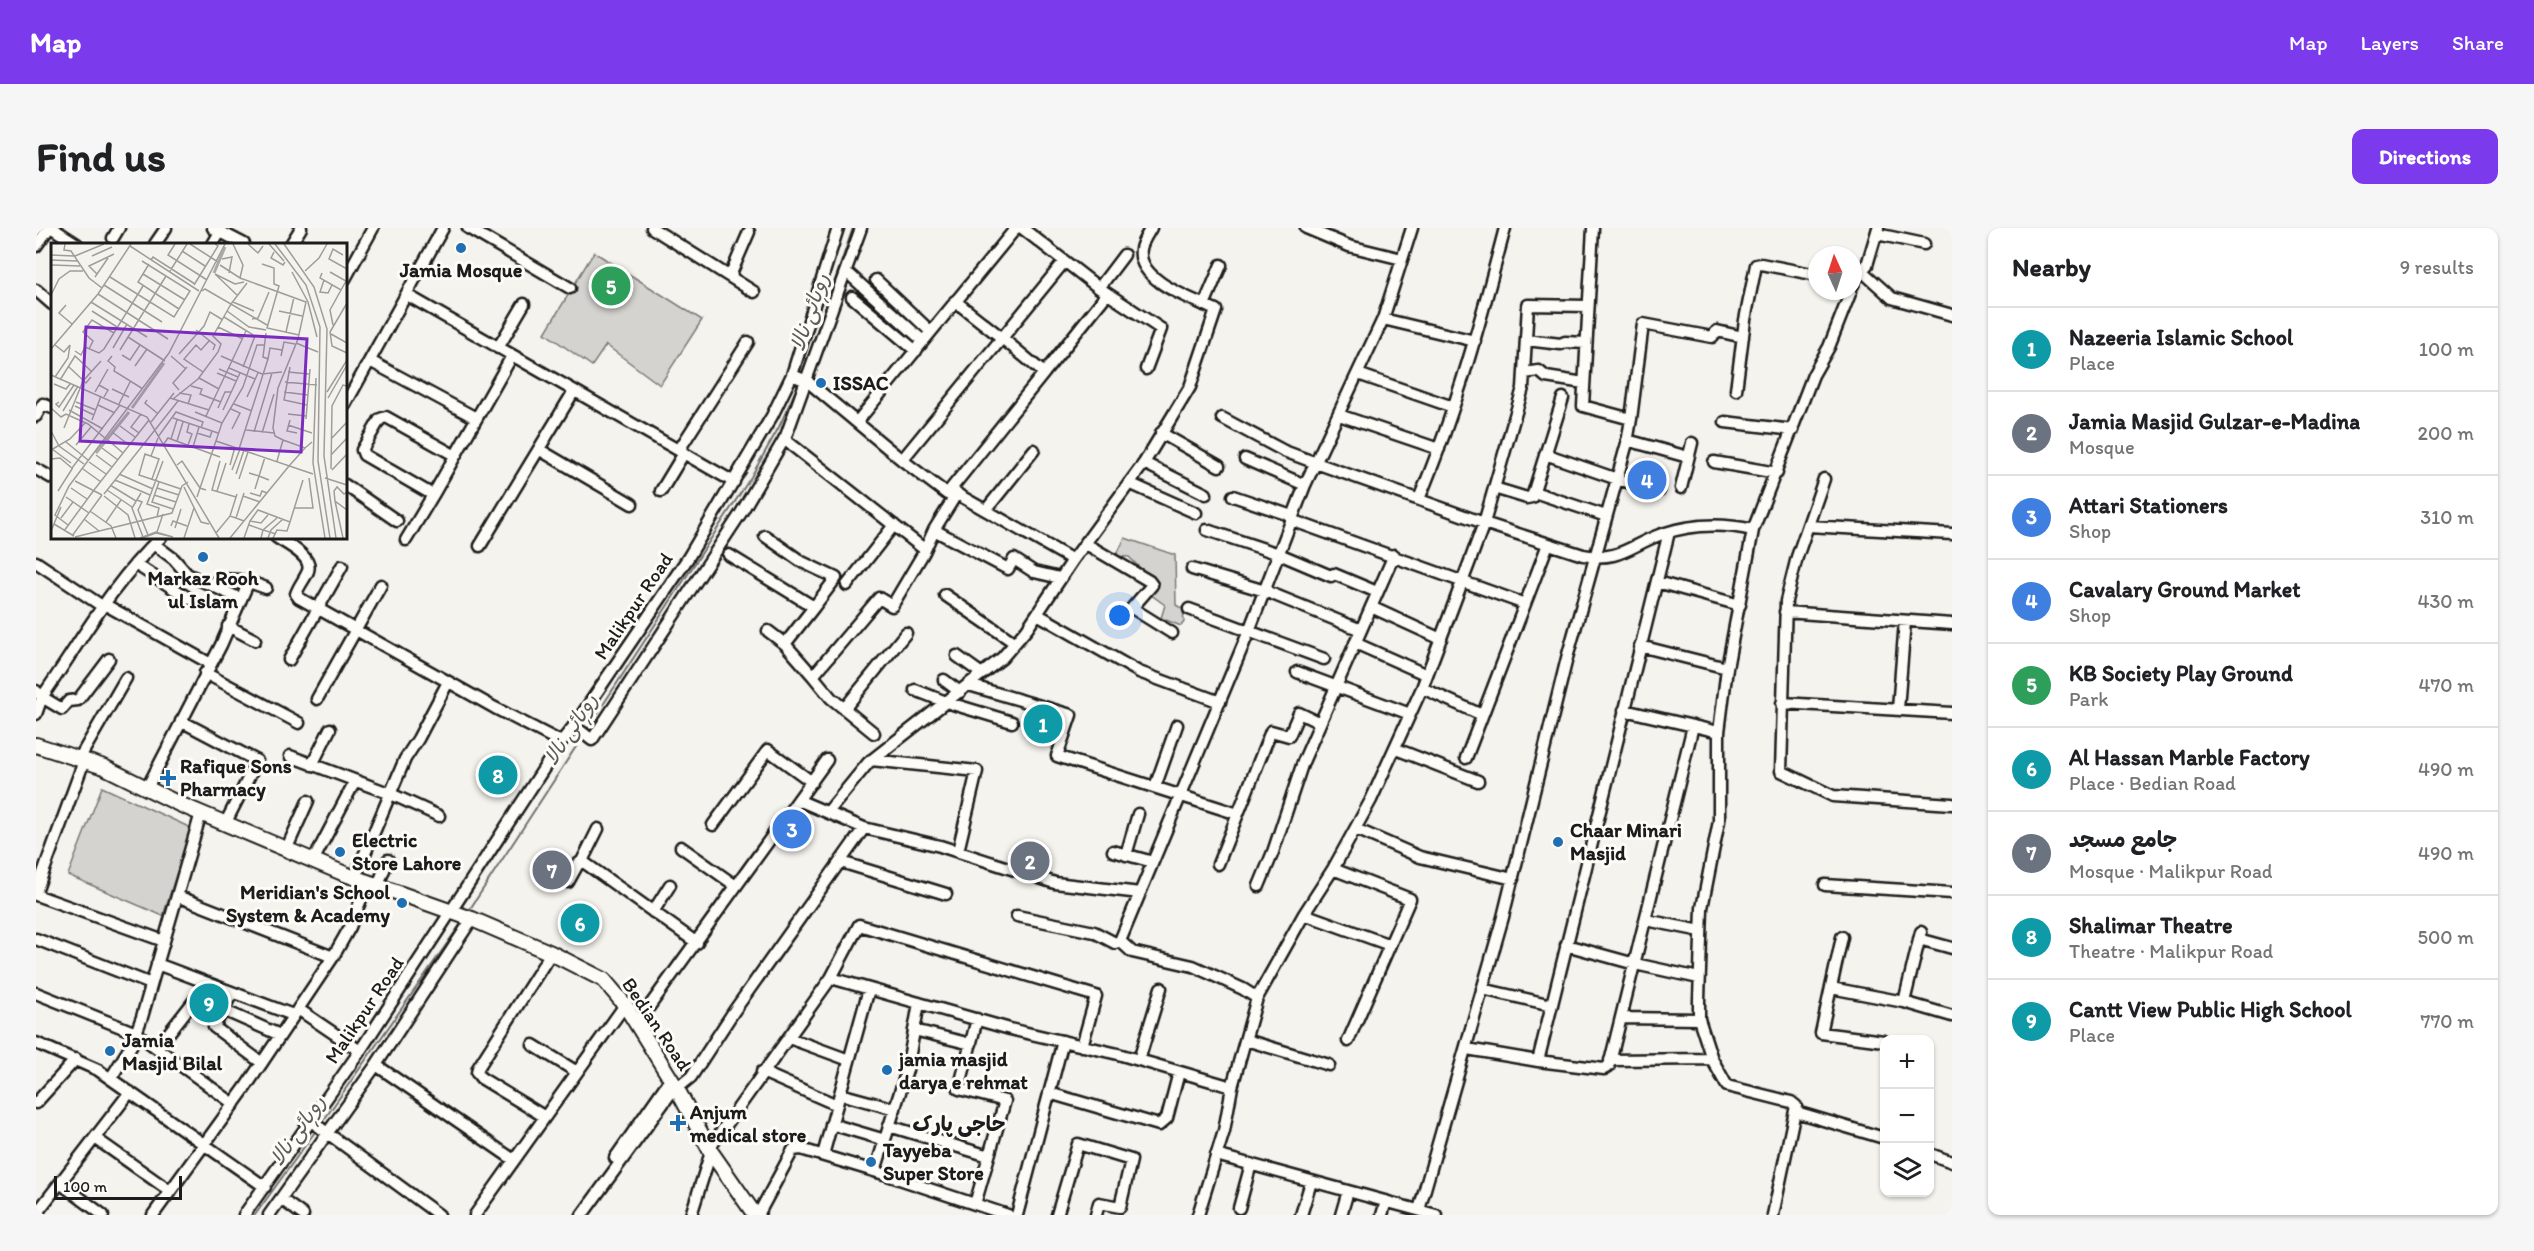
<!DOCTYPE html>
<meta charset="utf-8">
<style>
body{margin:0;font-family:Itim,"Playpen Sans Arabic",sans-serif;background:#f6f6f6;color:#202124}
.controls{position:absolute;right:18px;bottom:18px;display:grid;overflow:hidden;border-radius:12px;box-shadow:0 2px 4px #0004}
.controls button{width:54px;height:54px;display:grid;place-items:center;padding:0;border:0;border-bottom:2px solid #e0e0e0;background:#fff;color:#202124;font:30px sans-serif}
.compass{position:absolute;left:1772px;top:18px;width:54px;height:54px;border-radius:50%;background:#fff;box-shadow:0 2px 4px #0004;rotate:357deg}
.scale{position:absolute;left:18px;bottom:15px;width:128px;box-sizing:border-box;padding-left:6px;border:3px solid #1c1c1c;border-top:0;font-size:16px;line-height:21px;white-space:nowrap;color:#1c1c1c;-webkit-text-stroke:4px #fdfcf7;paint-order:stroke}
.you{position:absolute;left:1084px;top:388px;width:21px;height:21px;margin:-15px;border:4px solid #fff;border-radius:50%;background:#1a73e8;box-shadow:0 0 0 9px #1a73e833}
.badge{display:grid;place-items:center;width:39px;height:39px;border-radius:50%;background:#7c3aed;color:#fff;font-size:20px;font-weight:700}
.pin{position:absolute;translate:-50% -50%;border:3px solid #fff;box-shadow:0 2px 6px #0006}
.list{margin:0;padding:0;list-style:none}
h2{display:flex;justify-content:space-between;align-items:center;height:78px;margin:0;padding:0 24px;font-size:26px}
h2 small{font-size:20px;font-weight:400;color:#757577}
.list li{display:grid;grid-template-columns:39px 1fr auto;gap:18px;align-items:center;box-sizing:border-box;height:84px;padding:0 24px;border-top:2px solid #e0e0e0}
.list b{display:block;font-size:22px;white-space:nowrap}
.list p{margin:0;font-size:20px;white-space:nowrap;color:#757577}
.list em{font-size:20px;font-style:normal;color:#757577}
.icon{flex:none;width:33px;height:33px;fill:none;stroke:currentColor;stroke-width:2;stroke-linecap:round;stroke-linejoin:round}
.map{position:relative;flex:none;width:1916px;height:987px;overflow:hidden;border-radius:12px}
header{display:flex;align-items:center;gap:36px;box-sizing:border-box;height:84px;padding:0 30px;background:#7c3aed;color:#fff}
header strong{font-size:28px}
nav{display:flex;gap:33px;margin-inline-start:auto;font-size:21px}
.intro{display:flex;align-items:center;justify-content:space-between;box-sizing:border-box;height:144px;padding:0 36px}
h1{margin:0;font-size:42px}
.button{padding:15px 27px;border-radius:12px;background:#7c3aed;color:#fff;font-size:21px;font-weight:700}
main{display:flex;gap:36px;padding:0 36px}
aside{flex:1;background:#fff;border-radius:12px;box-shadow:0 2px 4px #0004}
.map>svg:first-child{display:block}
.green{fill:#d4d3cf;stroke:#787876;stroke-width:1.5}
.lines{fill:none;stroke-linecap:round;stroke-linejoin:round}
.stream{stroke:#72716f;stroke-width:2}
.minor-casing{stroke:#1c1c1c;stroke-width:15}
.major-casing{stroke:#1c1c1c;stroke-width:18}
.minor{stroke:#fdfcf7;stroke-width:10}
.major{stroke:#fdfcf7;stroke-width:14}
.poi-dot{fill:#1f6fb2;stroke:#fdfcf7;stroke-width:2}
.labels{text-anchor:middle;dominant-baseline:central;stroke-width:6;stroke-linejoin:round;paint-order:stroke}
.poi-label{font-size:20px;font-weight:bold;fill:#1c1c1c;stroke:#fdfcf7;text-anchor:start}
.street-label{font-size:20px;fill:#1c1c1c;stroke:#fdfcf7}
.water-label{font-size:21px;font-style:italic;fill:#5c5c5a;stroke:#fdfcf7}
.neighbourhood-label{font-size:21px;font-weight:bold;fill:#1c1c1c;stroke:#fdfcf7}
.inset-river{fill:none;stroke:#abaaa6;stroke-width:3}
.inset-road{fill:none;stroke:#9e9d9a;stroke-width:1.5}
.view{fill:#7b2cbf;fill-opacity:0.15;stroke:#7b2cbf;stroke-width:3}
.inset-edge{fill:none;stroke:#1c1c1c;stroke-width:3}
</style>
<header>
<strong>Map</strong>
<nav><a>Map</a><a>Layers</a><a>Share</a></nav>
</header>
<div class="intro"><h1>Find us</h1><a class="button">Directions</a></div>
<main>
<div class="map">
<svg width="1916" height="987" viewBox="0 0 1916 987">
<rect width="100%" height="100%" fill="#f4f3ee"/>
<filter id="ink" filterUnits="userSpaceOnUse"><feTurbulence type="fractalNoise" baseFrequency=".0167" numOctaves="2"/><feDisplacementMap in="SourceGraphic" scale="12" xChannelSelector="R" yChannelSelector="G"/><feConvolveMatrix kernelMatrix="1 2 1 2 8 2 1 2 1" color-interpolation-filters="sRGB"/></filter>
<g filter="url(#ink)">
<!-- green -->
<path class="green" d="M558,24L666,92L624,157L570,117L556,138L509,105Z
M1089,310L1139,327L1140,377L1147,381L1148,394L1145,398L1125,390L1129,377L1114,366L1119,358L1114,347L1109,345L1093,329L1080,328Z
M66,559L155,600L127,688L32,647Z"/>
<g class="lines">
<!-- stream -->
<path class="stream" d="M770,136L817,0
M550,503L715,249L743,199L764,153
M432,684L547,508
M285,896L426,694
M219,987L281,901"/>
<defs>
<path id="minor" d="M16,0L41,16
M177,0L208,16
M432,0L534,60
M616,0L718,64
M986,0L1063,60L1125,101L1110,141
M1270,0L1313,18L1366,31
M1841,6L1888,16
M77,10L83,0
M119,16L130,0
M177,16L184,4
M255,16L265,0
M0,18L13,0
M1826,43L1856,70L1916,87
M814,47L887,113
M694,48L713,4
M309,51L337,0
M840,52L894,103
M1817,57L1821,48L1831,37L1842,0
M1063,60L1088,27
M0,62L16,76
M371,67L698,254
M816,69L880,123
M919,73L966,110L1028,34
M1168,77L1185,37
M1347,91L1439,113
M1490,112L1525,116L1529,114L1550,115
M462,120L488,76
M334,133L440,190
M1488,145L1503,143L1510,149L1548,155
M1322,146L1417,179
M756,147L771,153L866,232
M1700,162L1709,92L1720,37L1725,36L1781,47
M309,177L407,0
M1303,187L1403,221
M0,188L7,176L16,180
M1186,190L1248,223L1280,235L1448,295L1547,327C1584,334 1594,317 1626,306C1656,296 1686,295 1717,302
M1595,191L1607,96L1676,109L1681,103L1707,109
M821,194L980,0
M1689,194L1757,202
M1125,205L1183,238
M748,211L888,321
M1591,212L1652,229
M504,222L596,276
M643,222L712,114
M1509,226L1581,251L1623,263
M418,227L350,189L344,191L326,222L328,227L397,267L476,128
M1209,231L1269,257
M1678,234L1741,245
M1108,235L1170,266
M0,241L16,250
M1788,251L1761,329L1750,373L1745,543L1797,568L1916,576
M1093,255L1160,285
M309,257L361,293
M1458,260L1491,270L1496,269L1527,170
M1645,260L1656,215
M914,262L1008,145
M625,263L648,225
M1498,264L1570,288
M921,265L898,302L972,341L978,331L998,344L1024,350
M1197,268L1256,288
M1383,271C1420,183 1445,92 1469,0
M950,282L998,222
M1255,292L1489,376
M1772,298L1916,306
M1171,302L1243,326L1295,348L1298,346L1341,364
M729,308L766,334L800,350L778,379
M240,309C250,316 277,328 272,343C269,351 263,357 260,366L263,370L459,480L525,514
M370,312L397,267
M118,316L138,331L151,346L205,371
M1050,316L1113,353L1116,357L1096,380L1136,405
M444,318L538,163
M693,327L778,379L749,416
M1037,332L914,262L911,266L866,232L966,110L1008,145L1071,66
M0,334L66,378
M99,336L154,371
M1156,341L1229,363L1325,402
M1621,354L1704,377
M174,356C193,347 212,353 230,360
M811,357L858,297
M909,367L979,415
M68,376L175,436
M1335,379L1405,411
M1153,381L1288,431
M1749,384L1916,396
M1001,386L1103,444L1184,474
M192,398L219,412
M732,403L749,416L777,448
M1319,415L1391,447
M1604,418L1691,440
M921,428L946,446
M253,432L306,338
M1261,444L1374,486
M169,445L263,495
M908,452L924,464
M933,457L1035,487L1021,528L1202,586
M1386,460L1446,487
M879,462L910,474L976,494
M0,463L6,469L26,481L33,473L42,472L73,431
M281,471L345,357
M1746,475L1916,485
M808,481L870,405
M1862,481L1869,393
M1588,482L1683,504
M0,486L6,469C44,415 76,355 125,309
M145,493L221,533L189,596
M538,498L556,512L705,285L750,208L825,0
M838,505L795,470L777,448L843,370L856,378L888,324L898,302
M1360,521L1442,553
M254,528L355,566L403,588
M1430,530L1512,316
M43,531L90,450
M835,532L941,543L922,623
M276,537L294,501
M1119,559L1141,497
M111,560L185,417L213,353
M762,572L828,600L904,618L1019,655L1104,665
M792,584L832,535L966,430L991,401L1037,332L1108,235L1154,159L1180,82C1157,71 1100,53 1105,21C1106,14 1111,7 1115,0
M677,597L732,522L776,554
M562,601L546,633L661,715
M1320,601L1384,629L1477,651
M645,619L700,658
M250,622L272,573
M1077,623L1117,634
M1090,627L1102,586
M277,633L319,553
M805,634L910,666
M1182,636L1235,503L1253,508L1263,485L1284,495
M1297,641L1374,671L1312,813
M319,649L369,531L382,511L412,454
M532,654L542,636L546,633
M342,657L352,632
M1789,657L1916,665
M1223,658L1237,624L1267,534L1358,327
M0,664L48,533
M0,667L128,713
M141,668L297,729
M617,684L634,657
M1268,686L1354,717
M981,688L1058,704L1079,715L1084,713L1096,724L1157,738L1207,761L1221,770
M1610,692L1665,703
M1806,709L1785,805L1848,813
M0,711L115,756
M1883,711L1916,720
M1084,713L1213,403L1269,257L1347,91L1376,0
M1530,717L1599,736L1663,750
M121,736L257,787
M795,750L974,801L1082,826L1196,859
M1795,760L1868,774L1916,788
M1446,761L1516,777
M0,765L100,805L198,876
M196,765L178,799L226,835
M1868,774L1885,704
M262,781L324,823
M187,782L244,807
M1585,790L1663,791
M600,797L791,532
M878,802L935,816
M753,810L813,832
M1210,812L1293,837
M0,815L62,842L229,959
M497,817L541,844
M121,820L172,755
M1431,821L1502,833L1568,841L1573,838L1657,498
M1103,832L1125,760
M1574,832L1676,831
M1502,833L1633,304
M340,837L478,932
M726,844L801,877
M75,850L96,816L106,789L165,585
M1013,865L1123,897L1131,890L1143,844
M804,866L859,881
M0,875L40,831
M1760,884L1848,910
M509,889L445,850L441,845L442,840L515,725
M275,893L403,987
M795,896L849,912
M853,898L953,928
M59,910L134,963
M673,921L795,750L823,697L1060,768L1046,818
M1894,926L1916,934
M787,927L833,761
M1180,927L1400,987
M579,930L630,857L636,853
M839,943L871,842L883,775
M24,955L67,987
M245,971L267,987
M939,976L969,873L923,861L941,791
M1203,980L1215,936
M1383,982L1467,689L1531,430L1591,215L1595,191L1547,178L1557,0
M0,986L94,864
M117,987L209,860L297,729L314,699L332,654
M208,987L324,823L525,514L538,498L652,330L736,188L756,147L802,0
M233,987L340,837L436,691
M439,987L589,777
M546,987L634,866L655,849L698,783L828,600
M655,987L675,924
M722,987L757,922L765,921L848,946L972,987
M981,987L1027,813
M1021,987L1042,916L1095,932L1084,979L1063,975L1060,987
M1162,987L1188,903L1196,859L1221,770L1268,686L1297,641L1335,572L1386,460L1434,333L1448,295L1487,160L1492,77L1552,78
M1265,987L1275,954
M1305,987L1312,963
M1346,987L1350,973
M1737,987L1760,878L1755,874L1691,858L1676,831L1663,791V772L1666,680L1683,593V504L1691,440L1717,302L1777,147L1793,119L1815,63"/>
<path id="major" d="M0,517L68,539L143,576L309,646L436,691L515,725L568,752L589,777L641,861L675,924L719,987"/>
</defs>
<!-- minor casing -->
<use href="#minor" class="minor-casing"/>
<!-- major casing -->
<use href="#major" class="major-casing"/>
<!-- minor -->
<use href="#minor" class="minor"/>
<!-- major -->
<use href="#major" class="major"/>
</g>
</g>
<!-- markers -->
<g class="poi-dot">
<circle cx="425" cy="20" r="6"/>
<circle cx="785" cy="155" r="6"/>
<circle cx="167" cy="329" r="6"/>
<path d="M129 541h6v6h6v6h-6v6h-6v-6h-6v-6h6z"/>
<circle cx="1522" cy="614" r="6"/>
<circle cx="304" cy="624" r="6"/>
<circle cx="366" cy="675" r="6"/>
<circle cx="74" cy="823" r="6"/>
<circle cx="851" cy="842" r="6"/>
<path d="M639 886h6v6h6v6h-6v6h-6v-6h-6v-6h6z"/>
<circle cx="835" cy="934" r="6"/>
</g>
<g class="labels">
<!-- poi labels -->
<g class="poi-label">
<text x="425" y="42" text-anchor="middle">Jamia Mosque</text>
<text x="797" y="155">ISSAC</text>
<text x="167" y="350" text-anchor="middle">Markaz Rooh<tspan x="167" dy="23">ul Islam</tspan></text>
<text x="144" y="538">Rafique Sons<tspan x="144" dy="23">Pharmacy</tspan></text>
<text x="1534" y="602">Chaar Minari<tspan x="1534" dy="23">Masjid</tspan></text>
<text x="316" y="612">Electric<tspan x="316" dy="23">Store Lahore</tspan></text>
<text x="354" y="664" text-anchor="end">Meridian's School<tspan x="354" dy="23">System &amp; Academy</tspan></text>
<text x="86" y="812">Jamia<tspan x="86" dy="23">Masjid Bilal</tspan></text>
<text x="863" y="831">jamia masjid<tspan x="863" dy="23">darya e rehmat</tspan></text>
<text x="654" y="884">Anjum<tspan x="654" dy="23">medical store</tspan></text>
<text x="847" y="922">Tayyeba<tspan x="847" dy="23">Super Store</tspan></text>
</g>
<!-- street labels -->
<g class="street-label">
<text transform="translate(597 378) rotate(-56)">Malikpur Road</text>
<text transform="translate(328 782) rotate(-56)">Malikpur Road</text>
<text transform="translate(621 796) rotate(56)">Bedian Road</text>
</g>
<!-- water labels -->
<g class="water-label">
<text transform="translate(773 84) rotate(-71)">روہائی نالا</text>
<text transform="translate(534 501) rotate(-57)">روہائی نالا</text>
<text transform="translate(261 902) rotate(-55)">روہائی نالا</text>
</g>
<!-- neighbourhood labels -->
<g class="neighbourhood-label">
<text x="923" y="895">حاجی پارک</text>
</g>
</g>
<!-- overview -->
<g transform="translate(15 15)">
<rect width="296" height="296" fill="#f4f3ee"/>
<path class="inset-river" d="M163,30L174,4M81,165L113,120M45,210L78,169"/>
<path class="inset-road" d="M14,1L13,7L20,8L38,35L51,45M124,1L117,12L156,37M139,1L167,19M197,1L207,10L212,3M218,1L233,18M224,1L255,42L269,84L267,218L279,295M233,1L263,44L276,86L273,213L285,295M79,3L148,48M131,8L154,23M223,9L220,15L232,22L234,19M0,12L23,13M292,12L282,6L278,16L296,26M24,13L53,1M41,13L61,4M171,16L181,14L178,30M0,17L26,18M100,17L102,14L144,41M98,21L87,39L128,66M211,21L223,25V41L228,43L216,85L248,92M1,22L29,23M169,22L189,35L192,22L182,1M119,28L136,1M254,28L268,15L276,1M241,29L257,59L266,94M271,30L269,35L290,47L295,38L279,29M46,31L38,23L63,11M92,31L134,57M164,31L184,41L193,39M164,31L187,53M44,34L57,15M59,34L123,74L139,48L91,18M189,35L255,59L247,96L227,145L222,185L224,193L232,197L226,218M273,37L269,49L277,50L281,42M53,42L111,79M143,42L167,3L164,1M151,48L154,46L216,82M47,51L117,96M0,52L8,36L19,28H32M40,59L96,94M182,59L203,68M296,60L279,89L281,103L296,110M180,61L196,40M15,62L8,70L21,81M41,68L66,84M176,68L198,84L215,87M228,68L251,73M173,74L204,93L192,124M201,76L207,75L218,49M282,82L279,67L290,47M167,84L192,96M145,87L164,102L162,107M235,89L243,54M280,91L296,100M77,94L114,118M245,100L267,109M4,102L13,109L19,102M62,105L76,81M0,106L47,51L80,1M38,106L42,98L32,89L41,77L63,90M69,107L115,33M24,108L30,112L34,104L48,110L53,106L92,43M128,111L153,83L159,69L172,77M71,112L79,117L89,102M61,113L57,118L64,124L63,128L92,146M120,113L135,126M170,113L211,131L231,129M230,113L233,99L244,101M217,116L219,105L231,107M84,123L96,106M18,124L35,140L40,134M239,124L233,157L256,162M178,125L204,136M168,126L187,134M152,129L133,116L145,102L150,107L158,98M237,129L258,131M166,130L185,138M0,132L96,174L168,295M4,134L17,115L19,102M148,135L168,146M265,135L262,220L274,295M9,137L24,113L40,128M234,139L266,142M3,141L15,146L19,141M48,142L57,147L53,154M140,143L151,146L149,151L170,159M61,146L78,154M128,147L122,140L136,124M44,149L57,126M233,149L257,152M276,149L296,117M128,150L140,152L137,161M196,154L207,130M119,155L158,167M277,155L296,122M122,156L147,136L167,109L170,101L162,93L180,61M96,157L94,160L106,170M8,159L5,161L8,164L23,142M25,159L45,167M68,161L79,139M183,161L201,168M47,162L64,170M24,163L43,172M0,165L10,174L15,171L37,181L55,196M167,165L174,149H180M180,166L189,170L181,186M18,167L52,186M172,167L189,130M12,168L27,143M144,169L171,180M237,171L255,173M155,173L195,88M122,175L167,190M255,176L259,126M41,177L50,153M239,177L236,188L246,190M100,179L123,150M237,182L261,190M69,183L84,194M13,185L32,138L50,118M195,187L223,190M0,188L8,203L33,221M61,189L78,202M203,189L221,130M88,190L80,184L90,171M146,190L159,194L161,188M211,190L223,151M107,194L125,169L152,179L150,185M120,196L126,177M280,196L296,179M57,197L72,210M232,197L254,205L261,199M126,198L132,179M165,198L262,231M15,199L37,217M25,202L40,184M112,202L117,195L169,214M137,202L141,191L136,189L138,181M142,204L148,184M51,205L67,217M1,206L20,220M188,206L217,116L212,114L215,90M0,207L19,196L34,180M45,212L61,224M280,212L296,195M100,213L107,195M214,214L208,233L218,237M0,216L9,215L22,226M169,218L161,247L185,254M38,219L55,231M126,222L131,218L149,245L155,247M179,222L184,204M238,223L254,205M21,225L69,162M32,226L50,239M280,226L281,163L292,142L296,143M181,227L189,206M281,227L296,211M198,230L208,233L204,246M68,231L102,246M185,231L193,207M274,235L296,242M101,236L108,216L94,211L88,232L130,246M188,236L197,209M64,237L99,252M24,238L51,252M108,239L101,259L122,266M59,242L85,258M133,244L150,279L158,281M20,245L36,256M106,245L128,252M43,247L98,177M56,247L81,264M7,248L21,226M166,248L175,220M296,249L293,251L286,244L283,248L284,258L296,267M90,250L81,265L92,294M193,250L185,275L193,278M199,250L209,253L211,248L216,250M53,251L127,158M103,252L125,259M53,253L77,272L84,295M192,253L209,259M15,254L38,270M146,254L171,180L192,144L206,102H213M86,257L91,259L87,267L97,292M284,258L292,295M243,265H262L258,235M39,268L60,283L65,295M179,273L186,251M106,274L108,265L96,261L112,218M10,275L22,259M33,276L48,288M199,278L207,267L239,279L252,237M55,279L70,257M3,281L23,293M17,282L4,272L18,243L118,110L174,1M198,282L212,287L210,295M120,283L122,278L136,283M124,285L130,266M0,288L10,264M13,288L43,247M106,289L112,271M165,290L179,273L185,275M225,291L212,287L226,275M21,293L51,252M24,294L121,270L131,243L137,239M89,295L105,289L122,294L105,290L91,295M133,295L143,265M179,295L238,223M193,295L199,278L210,280L217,272M217,295L220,287L232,276M222,295L226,287L236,288L239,279"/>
<path class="view" d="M35,84L256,96L250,209L29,198Z"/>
<rect width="296" height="296" class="inset-edge"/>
</g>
</svg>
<div class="controls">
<button>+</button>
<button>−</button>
<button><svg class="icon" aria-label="layers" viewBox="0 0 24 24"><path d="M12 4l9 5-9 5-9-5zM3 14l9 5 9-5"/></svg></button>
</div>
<svg class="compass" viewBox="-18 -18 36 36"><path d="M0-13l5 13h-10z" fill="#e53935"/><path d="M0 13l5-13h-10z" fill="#757577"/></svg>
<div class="scale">100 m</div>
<div class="you"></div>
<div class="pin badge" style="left:1007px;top:496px;background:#0f9aa8">1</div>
<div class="pin badge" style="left:994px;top:633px;background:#6b7280">2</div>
<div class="pin badge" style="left:756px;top:601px;background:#3f7fe0">3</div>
<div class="pin badge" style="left:1611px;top:252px;background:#3f7fe0">4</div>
<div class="pin badge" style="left:575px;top:58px;background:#2e9e5b">5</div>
<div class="pin badge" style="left:544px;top:695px;background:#0f9aa8">6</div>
<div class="pin badge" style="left:516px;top:642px;background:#6b7280">7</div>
<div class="pin badge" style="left:462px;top:547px;background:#0f9aa8">8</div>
<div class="pin badge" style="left:173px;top:775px;background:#0f9aa8">9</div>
</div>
<aside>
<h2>Nearby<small>9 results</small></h2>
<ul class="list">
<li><span class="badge" style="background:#0f9aa8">1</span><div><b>Nazeeria Islamic School</b><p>Place</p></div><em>100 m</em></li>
<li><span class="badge" style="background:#6b7280">2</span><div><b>Jamia Masjid Gulzar-e-Madina</b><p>Mosque</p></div><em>200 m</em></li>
<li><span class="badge" style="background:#3f7fe0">3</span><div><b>Attari Stationers</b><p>Shop</p></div><em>310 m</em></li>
<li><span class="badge" style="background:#3f7fe0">4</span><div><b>Cavalary Ground Market</b><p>Shop</p></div><em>430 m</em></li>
<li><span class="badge" style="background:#2e9e5b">5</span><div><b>KB Society Play Ground</b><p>Park</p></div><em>470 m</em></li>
<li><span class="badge" style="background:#0f9aa8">6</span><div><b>Al Hassan Marble Factory</b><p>Place · Bedian Road</p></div><em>490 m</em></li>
<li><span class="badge" style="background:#6b7280">7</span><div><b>جامع مسجد</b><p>Mosque · Malikpur Road</p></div><em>490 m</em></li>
<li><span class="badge" style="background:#0f9aa8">8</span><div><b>Shalimar Theatre</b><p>Theatre · Malikpur Road</p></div><em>500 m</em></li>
<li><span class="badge" style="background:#0f9aa8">9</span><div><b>Cantt View Public High School</b><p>Place</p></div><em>770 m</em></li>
</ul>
</aside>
</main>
